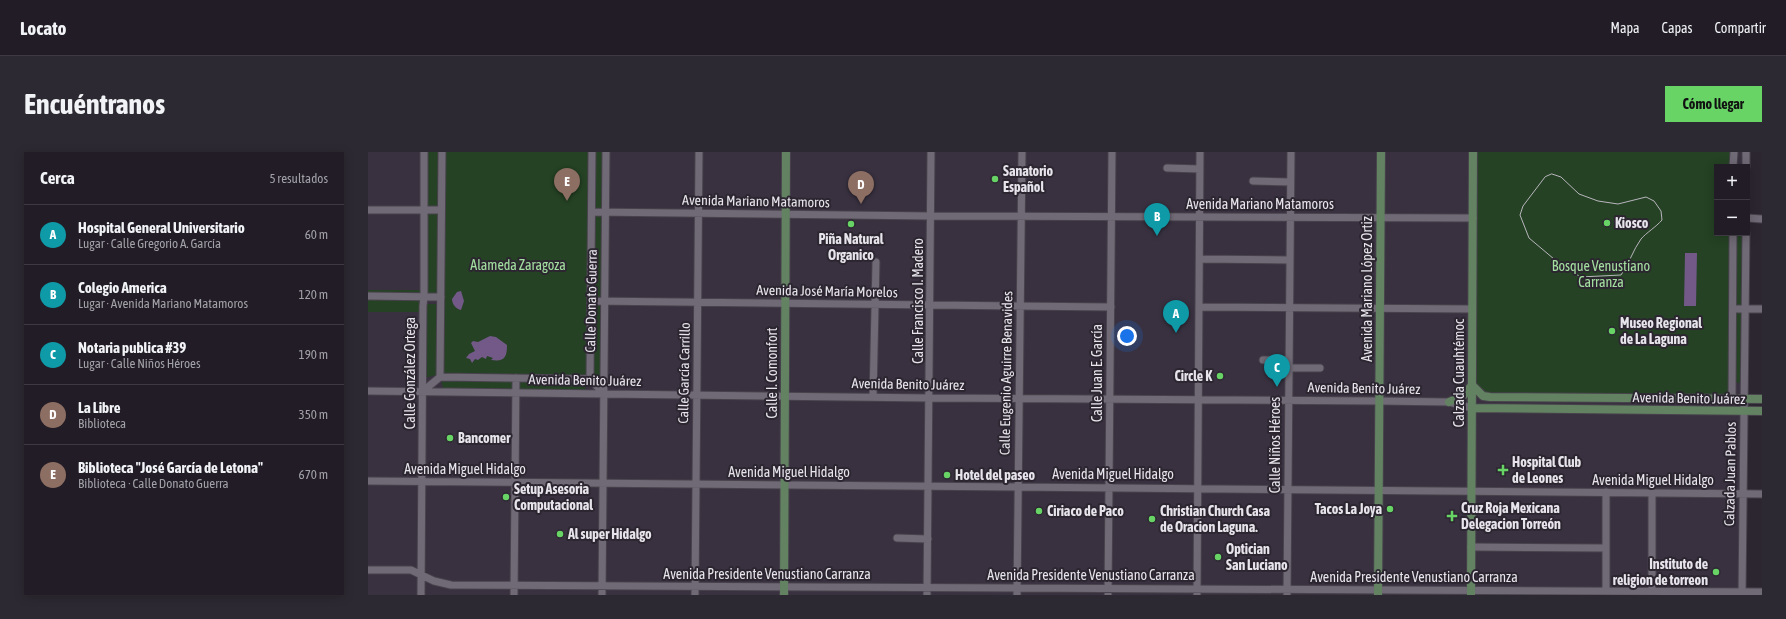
<!DOCTYPE html>
<html lang="es">
<meta charset="utf-8">
<style>
body{margin:0;font-family:"Asap Condensed",sans-serif;background:#2d2932;color:#f1f3f6}
.controls{position:absolute;right:12px;top:12px;display:grid;overflow:hidden;border-radius:0px;box-shadow:0 2px 10px #0003}
.controls button{width:36px;height:36px;display:grid;place-items:center;padding:0;border:0;border-bottom:1px solid #3e3a42;background:#211c25;color:#f1f3f6;font:20px sans-serif}
.you{position:absolute;left:759px;top:184px;width:14px;height:14px;margin:-10px;border:3px solid #fff;border-radius:50%;background:#1a73e8;box-shadow:0 0 0 6px #1a73e833}
.badge{display:grid;place-items:center;width:26px;height:26px;border-radius:50%;background:#67d465;color:#fff;font-size:13px;font-weight:700}
.pin{position:absolute;translate:-50% -33px;filter:drop-shadow(0 1px 2px #0008)}
.pin::after{content:'';position:absolute;top:21px;width:14px;height:12px;background:inherit;clip-path:polygon(0 0,100% 0,50% 100%)}
.list{margin:0;padding:0;list-style:none}
h2{display:flex;justify-content:space-between;align-items:center;height:52px;margin:0;padding:0 16px;font-size:17px}
h2 small{font-size:13px;font-weight:400;color:#a2a1a7}
.list li{display:grid;grid-template-columns:26px 1fr auto;gap:12px;align-items:center;box-sizing:border-box;height:60px;padding:0 16px;border-top:1px solid #3e3a42}
.list b{display:block;font-size:15px;white-space:nowrap}
.list p{margin:0;font-size:13px;white-space:nowrap;color:#a2a1a7}
.list em{font-size:13px;font-style:normal;color:#a2a1a7}
.map{position:relative;flex:none;width:1394px;height:443px;overflow:hidden;border-radius:0px}
header{display:flex;align-items:center;gap:24px;box-sizing:border-box;height:56px;padding:0 20px;background:#211c25;border-bottom:1px solid #3e3a42}
header strong{font-size:19px}
nav{display:flex;gap:22px;margin-inline-start:auto;font-size:14px}
.intro{display:flex;align-items:center;justify-content:space-between;box-sizing:border-box;height:96px;padding:0 24px}
h1{margin:0;font-size:28px}
.button{padding:10px 18px;border-radius:0px;background:#67d465;color:#111;font-size:14px;font-weight:700}
main{display:flex;gap:24px;padding:0 24px}
aside{flex:1;background:#211c25;border-radius:0px;box-shadow:0 2px 10px #0003}
.map>svg:first-child{display:block}
.built{fill:#393140}
.green{fill:#254224}
.water{fill:#725988}
.lines{fill:none;stroke-linecap:round;stroke-linejoin:round}
.minor-casing{stroke:#47424b;stroke-width:9}
.major-casing{stroke:#47424b;stroke-width:10}
.minor{stroke:#706a76;stroke-width:7}
.major{stroke:#628262;stroke-width:8}
.tram{stroke:#b8b5bd;stroke-width:1}
.poi-dot{fill:#67d465;stroke:#2c2631;stroke-width:1.5}
.labels{text-anchor:middle;dominant-baseline:central;stroke-width:4;stroke-linejoin:round;paint-order:stroke}
.poi-label{font-size:14px;font-weight:bold;fill:#e7e4eb;stroke:#2c2631;text-anchor:start}
.street-label{font-size:14px;fill:#e7e4eb;stroke:#2c2631}
.park-label{font-size:14px;fill:#a3e09f;stroke:#2c2631}
</style>
<header>
<strong>Locato</strong>
<nav><a>Mapa</a><a>Capas</a><a>Compartir</a></nav>
</header>
<div class="intro"><h1>Encuéntranos</h1><a class="button">Cómo llegar</a></div>
<main>
<aside>
<h2>Cerca<small>5 resultados</small></h2>
<ul class="list">
<li><span class="badge" style="background:#0f9aa8">A</span><div><b>Hospital General Universitario</b><p>Lugar · Calle Gregorio A. García</p></div><em>60 m</em></li>
<li><span class="badge" style="background:#0f9aa8">B</span><div><b>Colegio America</b><p>Lugar · Avenida Mariano Matamoros</p></div><em>120 m</em></li>
<li><span class="badge" style="background:#0f9aa8">C</span><div><b>Notaria publica #39</b><p>Lugar · Calle Niños Héroes</p></div><em>190 m</em></li>
<li><span class="badge" style="background:#8d6e63">D</span><div><b>La Libre</b><p>Biblioteca</p></div><em>350 m</em></li>
<li><span class="badge" style="background:#8d6e63">E</span><div><b>Biblioteca &quot;José García de Letona&quot;</b><p>Biblioteca · Calle Donato Guerra</p></div><em>670 m</em></li>
</ul>
</aside>
<div class="map">
<svg width="1394" height="443" viewBox="0 0 1394 443">
<rect width="100%" height="100%" fill="#2c2631"/>
<!-- built -->
<path class="built" d="M0,0H1380L1379,61V15H1349V81H1379L1375,443H0Z"/>
<!-- green -->
<path class="green" d="M57,0H73L71,55H57Z
M76,0H236L234,226L226,225V228H218L217,239L75,237L73,226Z
M1107,0H1366V15H1349V81H1374L1373,231L1365,230V246L1127,242L1109,240L1105,229Z
M57,60H71V142H58Z
M0,138H54V160H0Z
M56,152H71L69,223L56,226Z"/>
<!-- water -->
<path class="water" d="M1317,101H1329L1328,154H1316Z
M93,139L96,149L93,158C88,157 84,152 84,147L89,140Z
M122,184L128,185L139,193C139,206 136,210 123,208L125,206L119,204L118,207L114,205L110,208L107,207L104,211L102,207L98,206L101,202L107,199L103,191L105,189L110,190Z"/>
<g class="lines">
<defs>
<path id="minor" d="M1365,15L1366,0
M1378,15V0
M799,16L832,17
M885,29L922,30
M0,58H73
M224,60L563,64L1105,66
M1379,66L1394,67
M832,107L922,108
M0,144L73,145
M223,149L743,155
M831,155L1104,157
M1365,157H1394
M895,208H921
M921,216H952
M72,225L222,227L224,0
M222,227L236,242
M0,239L562,246L1012,249L1081,250L1104,256
M55,239L72,225L74,0
M505,245L508,110
M1364,247L1365,81
M0,329L1394,342
M1284,341V440
M529,386L560,387
M1103,395L1238,396
M0,418H43L66,429L83,433L1394,440
M1238,439V340
M53,443L55,154L56,144V0
M146,443L148,226
M234,443L238,0
M327,443L331,0
M559,443L563,0
M649,443L654,0
M740,443L744,0
M829,443L832,0
M919,443L923,0
M1374,443L1378,81"/>
<path id="major" d="M1081,250L1096,243L1104,233L1115,244L1122,245L1394,247
M1104,256L1394,259
M416,443L418,0
M1010,443L1013,0
M1103,443L1105,0"/>
</defs>
<!-- minor casing -->
<use href="#minor" class="minor-casing"/>
<!-- major casing -->
<use href="#major" class="major-casing"/>
<!-- minor -->
<use href="#minor" class="minor"/>
<!-- major -->
<use href="#major" class="major"/>
<!-- tram -->
<path class="tram" d="M1184,22L1193,25L1211,42L1230,49L1250,52L1278,45L1286,49L1293,59L1294,68C1288,75 1278,81 1273,87C1265,98 1261,112 1253,123L1212,125L1201,116L1186,107L1161,86L1152,63L1155,54L1177,25Z"/>
</g>
<!-- markers -->
<g class="poi-dot">
<circle cx="627" cy="27" r="4"/>
<circle cx="1239" cy="71" r="4"/>
<circle cx="483" cy="72" r="4"/>
<circle cx="1244" cy="179" r="4"/>
<circle cx="852" cy="224" r="4"/>
<circle cx="82" cy="286" r="4"/>
<path d="M1133 312h4v4h4v4h-4v4h-4v-4h-4v-4h4z"/>
<circle cx="579" cy="323" r="4"/>
<circle cx="138" cy="345" r="4"/>
<circle cx="1022" cy="357" r="4"/>
<circle cx="671" cy="359" r="4"/>
<path d="M1082 358h4v4h4v4h-4v4h-4v-4h-4v-4h4z"/>
<circle cx="784" cy="367" r="4"/>
<circle cx="192" cy="382" r="4"/>
<circle cx="850" cy="405" r="4"/>
<circle cx="1348" cy="420" r="4"/>
</g>
<g class="labels">
<!-- poi labels -->
<g class="poi-label">
<text x="635" y="19">Sanatorio<tspan x="635" dy="16">Español</tspan></text>
<text x="1247" y="71">Kiosco</text>
<text x="483" y="87" text-anchor="middle">Piña Natural<tspan x="483" dy="16">Organico</tspan></text>
<text x="1252" y="171">Museo Regional<tspan x="1252" dy="16">de La Laguna</tspan></text>
<text x="844" y="224" text-anchor="end">Circle K</text>
<text x="90" y="286">Bancomer</text>
<text x="1144" y="310">Hospital Club<tspan x="1144" dy="16">de Leones</tspan></text>
<text x="587" y="323">Hotel del paseo</text>
<text x="146" y="337">Setup Asesoria<tspan x="146" dy="16">Computacional</tspan></text>
<text x="1093" y="356">Cruz Roja Mexicana<tspan x="1093" dy="16">Delegacion Torreón</tspan></text>
<text x="1014" y="357" text-anchor="end">Tacos La Joya</text>
<text x="679" y="359">Ciriaco de Paco</text>
<text x="792" y="359">Christian Church Casa<tspan x="792" dy="16">de Oracion Laguna.</tspan></text>
<text x="200" y="382">Al super Hidalgo</text>
<text x="858" y="397">Optician<tspan x="858" dy="16">San Luciano</tspan></text>
<text x="1340" y="412" text-anchor="end">Instituto de<tspan x="1340" dy="16">religion de torreon</tspan></text>
</g>
<!-- street labels -->
<g class="street-label">
<text transform="translate(388 49) rotate(1)">Avenida Mariano Matamoros</text>
<text x="892" y="52">Avenida Mariano Matamoros</text>
<text transform="translate(999 137) rotate(-90)">Avenida Mariano López Ortiz</text>
<text transform="translate(459 139) rotate(1)">Avenida José María Morelos</text>
<text transform="translate(223 149) rotate(-89)">Calle Donato Guerra</text>
<text transform="translate(550 149) rotate(-90)">Calle Francisco I. Madero</text>
<text transform="translate(42 221) rotate(-90)">Calle González Ortega</text>
<text transform="translate(316 221) rotate(-89)">Calle García Carrillo</text>
<text transform="translate(404 221) rotate(-90)">Calle I. Comonfort</text>
<text transform="translate(638 221) rotate(-89)">Calle Eugenio Aguirre Benavides</text>
<text transform="translate(729 221) rotate(-90)">Calle Juan E. García</text>
<text transform="translate(1091 221) rotate(-90)">Calzada Cuauhtémoc</text>
<text transform="translate(217 228) rotate(1)">Avenida Benito Juárez</text>
<text transform="translate(540 232) rotate(1)">Avenida Benito Juárez</text>
<text transform="translate(996 236) rotate(1)">Avenida Benito Juárez</text>
<text transform="translate(1321 246) rotate(1)">Avenida Benito Juárez</text>
<text transform="translate(907 293) rotate(-90)">Calle Niños Héroes</text>
<text x="97" y="317">Avenida Miguel Hidalgo</text>
<text x="421" y="320">Avenida Miguel Hidalgo</text>
<text x="745" y="322">Avenida Miguel Hidalgo</text>
<text transform="translate(1362 322) rotate(-89)">Calzada Juan Pablos</text>
<text x="1285" y="328">Avenida Miguel Hidalgo</text>
<text x="399" y="422">Avenida Presidente Venustiano Carranza</text>
<text x="723" y="423">Avenida Presidente Venustiano Carranza</text>
<text x="1046" y="425">Avenida Presidente Venustiano Carranza</text>
</g>
<!-- park labels -->
<g class="park-label">
<text x="150" y="113">Alameda Zaragoza</text>
<text x="1233" y="114">Bosque Venustiano<tspan x="1233" dy="16">Carranza</tspan></text>
</g>
</g>
</svg>
<div class="controls">
<button>+</button>
<button>−</button>
</div>
<div class="you"></div>
<div class="pin badge" style="left:808px;top:181px;background:#0f9aa8">A</div>
<div class="pin badge" style="left:789px;top:84px;background:#0f9aa8">B</div>
<div class="pin badge" style="left:909px;top:235px;background:#0f9aa8">C</div>
<div class="pin badge" style="left:493px;top:52px;background:#8d6e63">D</div>
<div class="pin badge" style="left:199px;top:49px;background:#8d6e63">E</div>
</div>
</main>
